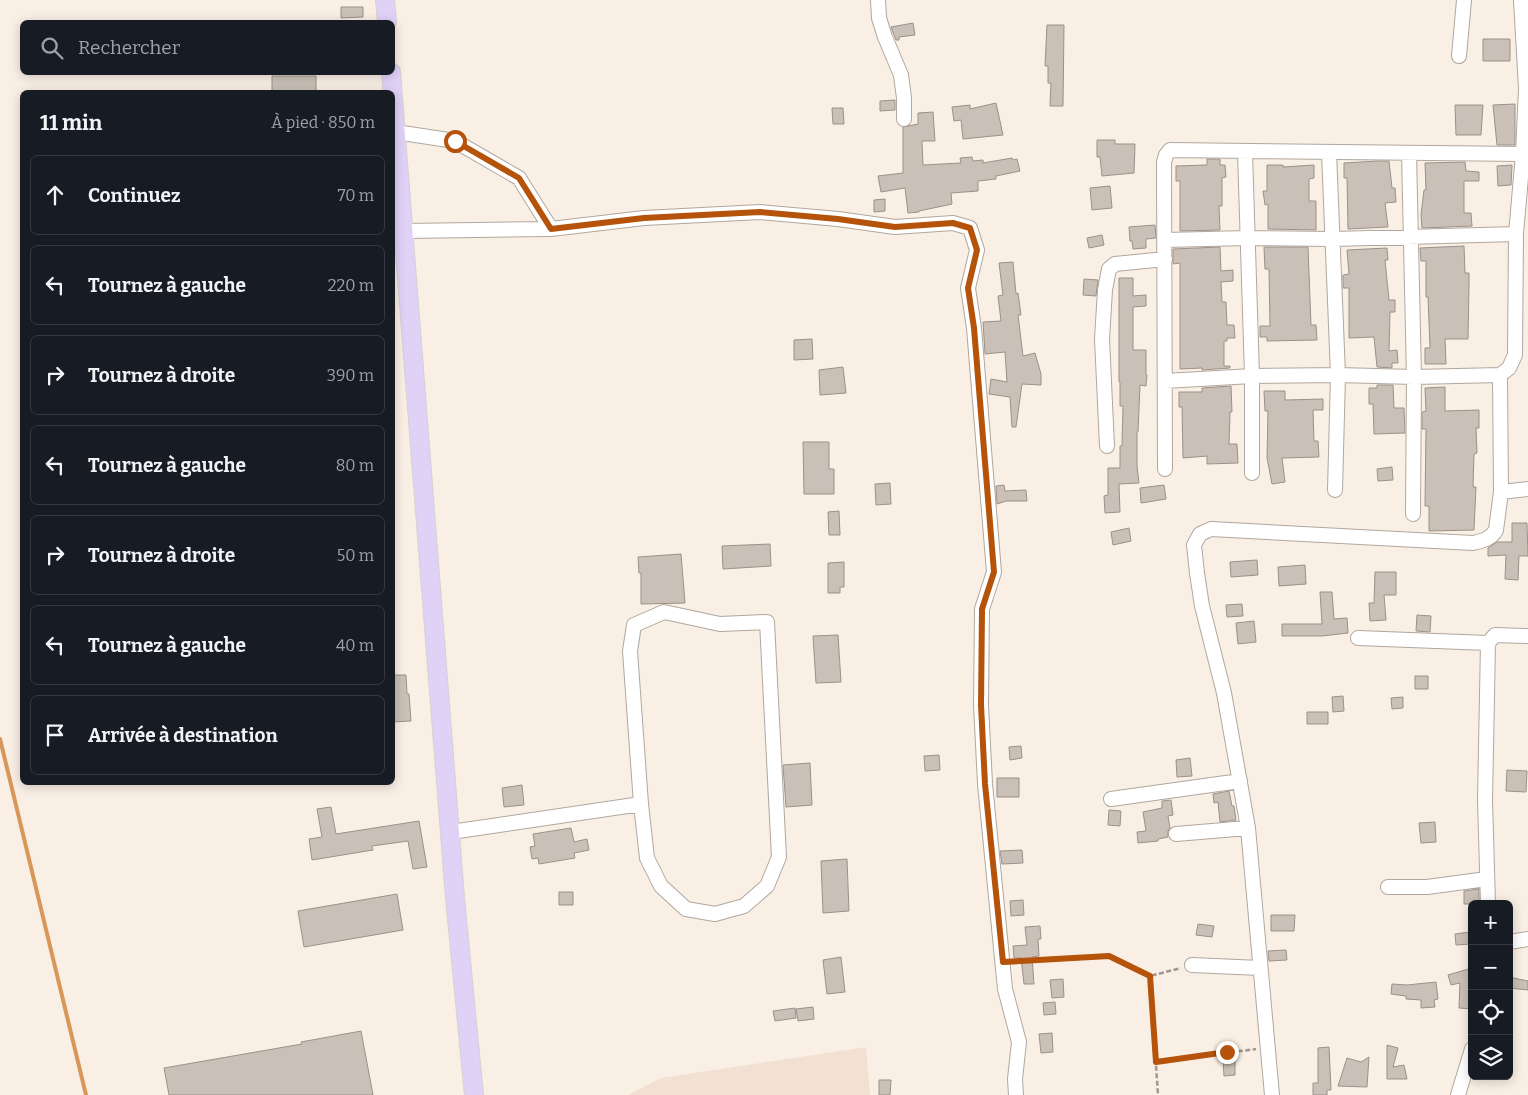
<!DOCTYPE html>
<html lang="fr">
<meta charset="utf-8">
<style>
body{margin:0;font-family:Bitter,serif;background:#242831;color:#f1f3f6}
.controls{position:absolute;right:15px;bottom:15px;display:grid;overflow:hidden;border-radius:8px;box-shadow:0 2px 12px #0003}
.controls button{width:45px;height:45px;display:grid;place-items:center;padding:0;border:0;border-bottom:1px solid #363941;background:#171b24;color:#f1f3f6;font:25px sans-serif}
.stop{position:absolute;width:15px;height:15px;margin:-11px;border:4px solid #b45309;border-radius:50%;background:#fff}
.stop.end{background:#b45309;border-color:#fff;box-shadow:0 1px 5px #0008}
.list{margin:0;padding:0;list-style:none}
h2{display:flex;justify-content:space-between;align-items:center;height:65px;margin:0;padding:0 20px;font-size:21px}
h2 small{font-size:16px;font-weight:400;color:#9ea1a6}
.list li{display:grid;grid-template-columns:32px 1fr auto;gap:15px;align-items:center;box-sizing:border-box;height:80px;margin:0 10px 10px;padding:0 10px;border:1px solid #363941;border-radius:8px}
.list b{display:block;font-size:19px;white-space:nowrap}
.list em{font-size:16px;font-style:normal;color:#9ea1a6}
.icon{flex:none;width:28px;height:28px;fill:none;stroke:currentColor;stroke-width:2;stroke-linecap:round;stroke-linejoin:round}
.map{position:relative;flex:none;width:1528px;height:1095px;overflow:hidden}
.search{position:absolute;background:#171b24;box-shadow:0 2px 12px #0003;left:20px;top:20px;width:375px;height:55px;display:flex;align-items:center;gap:12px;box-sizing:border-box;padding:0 18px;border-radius:8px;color:#9ea1a6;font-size:19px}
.panel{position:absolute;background:#171b24;box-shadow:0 2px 12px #0003;left:20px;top:90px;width:375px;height:695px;border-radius:8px}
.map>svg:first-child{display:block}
.built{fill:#f2e1d2}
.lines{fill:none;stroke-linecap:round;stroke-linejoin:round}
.stream{stroke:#d79758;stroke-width:4}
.building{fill:#cac0b7;stroke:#9b9188}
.minor-casing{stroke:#b1a79e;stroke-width:16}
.major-casing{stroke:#d3d2d1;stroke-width:20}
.path{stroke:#9f9790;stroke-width:2.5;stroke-dasharray:5 2.5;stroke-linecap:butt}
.minor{stroke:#fff;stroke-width:14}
.major{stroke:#e0d1f7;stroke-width:18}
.route{stroke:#b45309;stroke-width:6}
</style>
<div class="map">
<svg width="1528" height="1095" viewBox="0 0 1528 1095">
<rect width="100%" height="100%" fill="#faefe5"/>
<!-- built -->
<path class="built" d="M866,1047L870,1095H628L661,1078Z"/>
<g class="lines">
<!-- stream -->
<path class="stream" d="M0,739L86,1095"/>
</g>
<!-- building -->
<path class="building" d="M341,7H363V17L341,18Z
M913,23L915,35L899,37V40H896L891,27Z
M1047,25H1064L1063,106H1050L1051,83H1048V66H1045Z
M1483,39H1510V61H1483Z
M272,76H316V91L272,92Z
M895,100V110L880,111V101Z
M996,103L1003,135L963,139L961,120L954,121L952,107L970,105V109Z
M1515,104V145H1497L1493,105Z
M1455,105H1483L1481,135H1456Z
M832,108H843L844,124H833Z
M933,112L935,141H922L923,165L961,163L960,158L972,157L973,161L983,160V163L1012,158L1013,160L1017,159L1020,171L996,176V179L978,181V191L951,193L952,204L919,211V212L908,213L905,188L881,192L878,176L903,173V127L918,124V113Z
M1097,140H1115V144H1135L1134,173L1102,176L1100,157H1097Z
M1207,159H1220V165H1225L1226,177L1222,178V206H1219L1220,230L1180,231V181H1176V166L1206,165H1207Z
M1378,161H1389L1392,188H1395L1396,202L1385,203L1388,227L1348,229L1347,178H1344V163Z
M1465,162L1466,171L1479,172V181H1464V213H1471L1472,226L1422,228L1421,215L1424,190H1426L1425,163Z
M1267,165H1283V167L1314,165V178L1309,179V201H1316V230L1268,229V204L1265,205L1263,191H1267Z
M1512,165L1511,185L1498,186L1497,166Z
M1110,186L1112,208L1092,210L1090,188Z
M885,199V211L874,212V200Z
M1155,225L1156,238L1146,239V248L1133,249L1132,241H1130L1129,227Z
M1102,235L1104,245L1089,248L1087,238Z
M1464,246L1465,273H1469V284L1468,339H1445L1446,364H1425V348H1430L1428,297H1426V261H1421L1420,248Z
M1220,247L1221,271L1233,270V281L1221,282L1222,302H1226L1227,325H1234L1235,338H1227V341H1224V366H1230V368L1202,370V368L1180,369V263L1173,264V249Z
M1264,247H1308L1311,325H1316L1317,340L1267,341V337H1260V326H1270L1269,269H1265Z
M1387,248L1388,260H1385L1389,300H1395V312H1390L1389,351L1397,350L1398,363H1392V368L1377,367L1374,337L1349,338V288H1343V275L1349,274L1347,250Z
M1013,262L1016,294L1018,293L1021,315H1018L1023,356L1035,353L1041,374V385L1022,384L1016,427H1012L1010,397L989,394L991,379L1007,382L1005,352L985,354L983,322L1001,321L998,296L1003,295L999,263Z
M1119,278H1133V296L1146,295V306L1133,307V350H1146V374L1147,375L1146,386L1140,385L1138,432H1137V466L1139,483L1119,484L1120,512L1105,513L1104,496L1108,495V468H1120V446H1122L1123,406H1120V383L1119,381Z
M1084,279L1098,280L1096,296L1083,295Z
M812,339L813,359L794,360V340Z
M843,367L846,393L820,395L819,370Z
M1377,385H1393L1394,408H1404L1405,433L1374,434L1373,404H1369V388H1377Z
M1231,386L1232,412H1230L1229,444H1237L1238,463L1207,464V456L1183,458L1182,407H1179V392H1202V388Z
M1445,387V411L1479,410V428H1476L1477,453L1474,454L1473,487H1476L1474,530L1429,531V506H1425L1426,429H1422V412L1426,411L1425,388Z
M1264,391H1285V400L1323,399V410H1313L1314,441H1318L1319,457L1282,458L1285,482L1272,484L1267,458L1268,411H1265Z
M803,442H829V469H834V494H804Z
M1392,467L1393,480L1378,481L1377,469Z
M890,483L891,504L876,505L875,484Z
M1004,485L1005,491L1026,490L1027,501H1006L997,504L996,486Z
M1164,485L1166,499L1141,503L1140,488Z
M839,511L840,535H829L828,512Z
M1512,523H1527L1528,556H1519L1518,580L1505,579L1506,555L1488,556V548L1497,542H1512Z
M1129,528L1131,541L1113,545L1111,532Z
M770,544L771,566L723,569L722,546Z
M681,554L685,603L641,604V573H639L638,557Z
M1257,560L1258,575L1231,577L1230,562Z
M844,562V587H840V593H828V563Z
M1305,565L1306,584L1279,586L1278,567Z
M1375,572H1396V595H1384L1386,620L1370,621L1369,603H1374Z
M1320,592H1332L1334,619L1347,618L1348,633L1322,636H1282V624H1322Z
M1242,604L1243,616L1227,617L1226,605Z
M1417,615L1431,616L1430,632L1416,631Z
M1254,621L1256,642L1238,644L1236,623Z
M838,635L841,682L816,683L813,636Z
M392,675H406L407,694H409L411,721L392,722Z
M1415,676H1428V689H1415Z
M1343,696L1344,711L1333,712L1332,697Z
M1403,697V708L1392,709L1391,698Z
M1307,712H1328V724H1307Z
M1021,746L1022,758L1010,760L1009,747Z
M939,755L940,770L925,771L924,756Z
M1190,758L1192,776L1177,777L1176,760Z
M810,763L812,805L786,807L783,765Z
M1507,770L1527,771L1526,792L1506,791Z
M997,778H1019V797H997Z
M522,785L524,805L504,807L502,788Z
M1229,791L1232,806H1234L1236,820L1220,822L1218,802L1214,803L1213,794Z
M1171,800L1173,815L1168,816L1170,828L1168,831V837L1158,839V841L1138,843L1137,832L1146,831L1143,812L1162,808V801Z
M331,807L336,834L419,821L427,867L413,869L408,841L372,846L373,850L312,860L309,839L322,837L317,809Z
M1109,810L1121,811L1120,826L1108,825Z
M1435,822L1436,842L1421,843L1419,823Z
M571,828L574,842L587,839L589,850L574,853L575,858L539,864L538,858L532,859L530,847L535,846L533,834Z
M1022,850L1023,863L1002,864L1000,851Z
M847,859L849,911L823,913L821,861Z
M1479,889V904H1464V891Z
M559,892H573V905H559Z
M397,894L403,930L304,947L298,911Z
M1023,900L1024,915L1011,916L1010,901Z
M1271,915H1295L1294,931H1271Z
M1198,924L1214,926L1212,937L1196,935Z
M1040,926L1041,939H1038L1039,956L1032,957L1034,984H1024L1021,958H1014L1013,946L1027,945L1025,927Z
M1470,932L1471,944L1456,945L1455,934Z
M1286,950L1287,960L1269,961L1268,951Z
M841,957L845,992L827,994L823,960Z
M1472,968V1009L1459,1008L1460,983L1451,985L1448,975Z
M1509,977L1528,981V990L1509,988Z
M1063,979L1064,997L1052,998L1050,980Z
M1436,982L1438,999L1434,1000L1435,1007L1421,1008V1000L1406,999V996L1391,994L1392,984L1407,985Z
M1055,1002L1056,1014L1044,1015L1043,1003Z
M813,1007L814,1019L798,1021L796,1009Z
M795,1008L796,1018L775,1021L773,1011Z
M361,1031L373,1095H169L164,1068L302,1044L301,1042Z
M1052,1033L1053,1052L1041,1053L1039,1034Z
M1387,1045L1398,1048L1393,1067L1404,1065L1407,1079H1387Z
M1329,1047L1331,1090H1327V1095H1313V1083H1318V1048Z
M1369,1057L1367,1087L1338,1086L1347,1058L1361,1062Z
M1223,1060H1235V1075L1224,1076Z
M879,1080H891L890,1095H879Z"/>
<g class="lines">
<defs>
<path id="minor" d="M878,0L879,18L885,37L901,75L904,98V119
M1459,56L1464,0
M396,132L455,141L519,178L551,229L644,218L760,212L838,219L895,227L953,223L970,228L977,250L968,288L974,328L994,572L982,609L981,705L985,784L1005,989L1019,1042L1015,1079L1016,1095
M404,231L551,229
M1164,240L1249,238L1333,239L1516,234
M1165,381L1252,376L1245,152
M1107,446L1102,339L1105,290L1109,269L1115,264L1165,259
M1165,469L1164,162L1166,155L1170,150L1523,154
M1252,473V376L1338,375L1329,152
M1335,490L1338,375L1414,377L1409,153
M1501,492L1528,489
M1413,514L1414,377L1500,375L1509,368L1515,355L1516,234L1523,154L1526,88L1521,0
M1358,638L1488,643
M1111,799L1240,781
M451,832L641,804L630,651L634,625L664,612L720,624L767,622L779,857L767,886L744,906L715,914L686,909L661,886L647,858L641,804
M1176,834L1248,828
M1388,887H1427L1487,879
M1488,904L1485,800L1488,643L1495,635L1528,636
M1509,942L1528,939
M1192,965L1260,968
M1272,1095L1248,828L1224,693L1202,606L1197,573L1194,545L1200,534L1211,529L1473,543C1482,541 1491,539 1496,530L1501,492L1500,375
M1458,1095L1472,1049"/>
<path id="major" d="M385,0L387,22
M391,72L455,898L474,1095"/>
</defs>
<!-- minor casing -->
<use href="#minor" class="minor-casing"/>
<!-- major casing -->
<use href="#major" class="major-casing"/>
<!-- path -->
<path class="path" d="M1014,961L1109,956L1150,976L1181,968
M1150,976L1158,1095
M1156,1062L1256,1049"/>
<!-- minor -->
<use href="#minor" class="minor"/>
<!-- major -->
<use href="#major" class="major"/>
</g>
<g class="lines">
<!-- route -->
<path class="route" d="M455,141L519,178L551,229L644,218L760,212L838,219L895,227L953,223L970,228L977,250L968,288L974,328L994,572L982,609L981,705L985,784L1003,962L1109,956L1150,976L1156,1062L1227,1052"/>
</g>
</svg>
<div class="controls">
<button>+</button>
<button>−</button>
<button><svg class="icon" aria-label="locate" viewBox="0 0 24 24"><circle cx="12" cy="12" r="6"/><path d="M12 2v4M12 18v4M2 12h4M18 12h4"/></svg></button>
<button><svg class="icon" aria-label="layers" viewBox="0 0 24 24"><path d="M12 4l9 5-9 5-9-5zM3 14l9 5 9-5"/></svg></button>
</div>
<div class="stop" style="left:455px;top:141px"></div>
<div class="stop end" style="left:1227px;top:1052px"></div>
<div class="search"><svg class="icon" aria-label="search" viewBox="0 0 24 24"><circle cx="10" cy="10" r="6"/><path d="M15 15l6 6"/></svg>Rechercher</div>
<section class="panel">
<h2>11 min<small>À pied · 850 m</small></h2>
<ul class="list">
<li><svg class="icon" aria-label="ahead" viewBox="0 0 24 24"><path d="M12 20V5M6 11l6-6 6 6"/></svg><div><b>Continuez</b></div><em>70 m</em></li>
<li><svg class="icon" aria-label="left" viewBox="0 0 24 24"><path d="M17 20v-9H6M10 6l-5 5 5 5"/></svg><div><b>Tournez à gauche</b></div><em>220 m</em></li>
<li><svg class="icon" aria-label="right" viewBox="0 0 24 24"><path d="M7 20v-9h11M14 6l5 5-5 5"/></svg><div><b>Tournez à droite</b></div><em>390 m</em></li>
<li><svg class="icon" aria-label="left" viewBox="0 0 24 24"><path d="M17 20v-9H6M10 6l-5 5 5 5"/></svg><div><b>Tournez à gauche</b></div><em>80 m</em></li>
<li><svg class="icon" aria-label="right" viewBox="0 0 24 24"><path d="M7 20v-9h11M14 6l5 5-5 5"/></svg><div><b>Tournez à droite</b></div><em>50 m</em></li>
<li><svg class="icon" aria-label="left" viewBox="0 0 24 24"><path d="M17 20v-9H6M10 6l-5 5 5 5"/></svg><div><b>Tournez à gauche</b></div><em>40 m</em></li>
<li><svg class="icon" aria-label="arrive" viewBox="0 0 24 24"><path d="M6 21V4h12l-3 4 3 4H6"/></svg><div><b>Arrivée à destination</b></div></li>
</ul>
</section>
</div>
